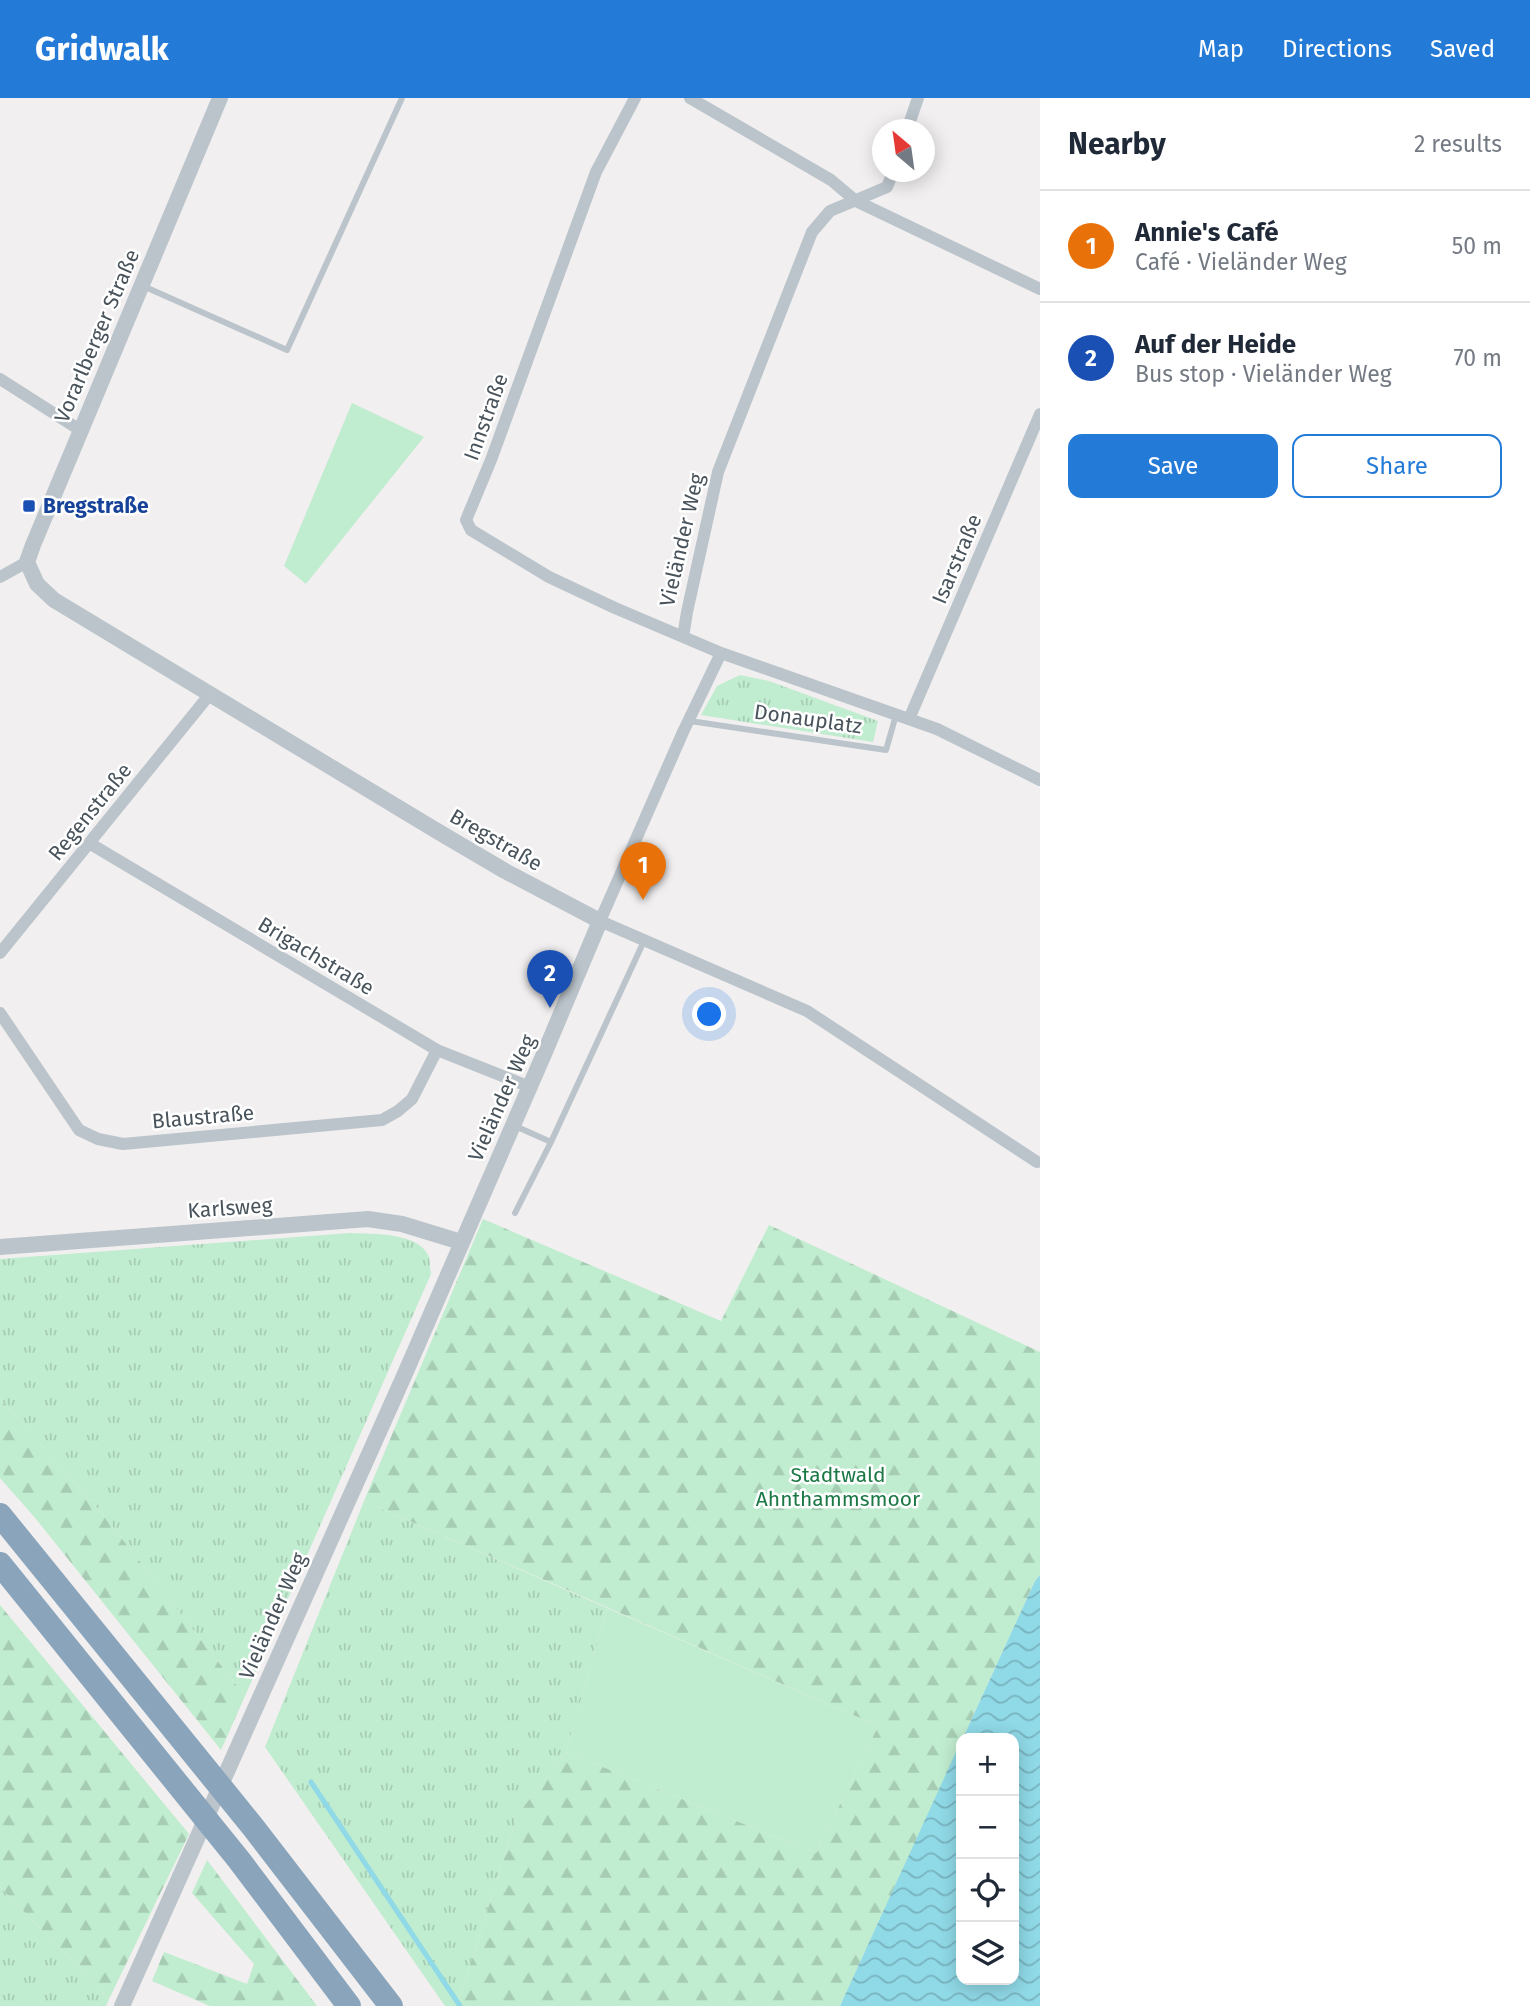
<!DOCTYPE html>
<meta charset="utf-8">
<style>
body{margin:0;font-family:"Fira Sans",sans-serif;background:#f2f2f3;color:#1f2937}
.controls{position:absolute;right:21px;bottom:21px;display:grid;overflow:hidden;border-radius:14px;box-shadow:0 4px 18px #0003}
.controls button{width:63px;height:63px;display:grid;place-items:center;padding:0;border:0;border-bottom:2px solid #e0e1e3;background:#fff;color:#1f2937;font:35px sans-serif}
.compass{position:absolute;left:872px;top:21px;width:63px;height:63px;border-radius:50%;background:#fff;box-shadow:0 4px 18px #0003;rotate:331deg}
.you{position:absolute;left:710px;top:917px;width:24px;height:24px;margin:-18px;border:5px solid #fff;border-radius:50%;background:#1a73e8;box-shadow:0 0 0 10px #1a73e833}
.badge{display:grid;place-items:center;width:46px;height:46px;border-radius:50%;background:#247bd7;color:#fff;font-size:23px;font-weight:700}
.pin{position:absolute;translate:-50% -58px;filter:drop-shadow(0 2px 4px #0008)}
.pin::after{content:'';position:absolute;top:37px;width:24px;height:21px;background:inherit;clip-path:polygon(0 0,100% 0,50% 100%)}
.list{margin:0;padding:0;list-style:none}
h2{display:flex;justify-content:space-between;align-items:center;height:91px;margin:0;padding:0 28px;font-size:30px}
h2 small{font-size:23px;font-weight:400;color:#747a83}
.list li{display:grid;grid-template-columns:46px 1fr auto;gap:21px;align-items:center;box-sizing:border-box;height:112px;padding:0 28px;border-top:2px solid #e0e1e3}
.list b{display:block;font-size:26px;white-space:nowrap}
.list p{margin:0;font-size:23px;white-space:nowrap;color:#747a83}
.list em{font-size:23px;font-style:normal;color:#747a83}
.actions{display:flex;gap:14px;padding:21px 28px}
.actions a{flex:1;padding:16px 0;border:2px solid #247bd7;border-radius:14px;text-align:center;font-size:24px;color:#247bd7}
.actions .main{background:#247bd7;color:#fff}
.icon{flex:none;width:38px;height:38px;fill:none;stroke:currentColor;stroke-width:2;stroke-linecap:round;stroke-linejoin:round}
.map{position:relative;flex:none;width:1040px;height:1908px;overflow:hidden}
header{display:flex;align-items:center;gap:42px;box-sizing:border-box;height:98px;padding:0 35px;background:#247bd7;color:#fff}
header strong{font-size:33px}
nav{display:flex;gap:38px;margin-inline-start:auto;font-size:24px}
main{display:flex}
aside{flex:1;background:#fff}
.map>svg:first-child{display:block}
.grass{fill:url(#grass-tufts)}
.forest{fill:url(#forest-firs)}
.park{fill:#c0eccf}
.water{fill:url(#water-waves)}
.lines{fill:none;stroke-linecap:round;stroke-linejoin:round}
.stream{stroke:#90d9e7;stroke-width:5}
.service{stroke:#bbc4cb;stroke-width:6}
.minor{stroke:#bbc4cb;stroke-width:12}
.tertiary{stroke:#bbc4cb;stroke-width:16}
.motorway{stroke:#89a4bb;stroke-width:24}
.transit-dot{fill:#1a4fb4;stroke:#fff;stroke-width:2.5}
.labels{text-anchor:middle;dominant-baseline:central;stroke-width:5;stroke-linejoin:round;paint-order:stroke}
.street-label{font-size:21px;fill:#48535b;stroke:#fff}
.transit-label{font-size:21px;font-weight:bold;fill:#164399;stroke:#fff;text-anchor:start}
.park-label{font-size:21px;fill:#1c7946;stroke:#fff}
</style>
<header>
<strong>Gridwalk</strong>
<nav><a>Map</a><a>Directions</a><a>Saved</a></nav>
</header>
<main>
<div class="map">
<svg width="1040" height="1908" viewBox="0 0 1040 1908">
<defs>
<pattern id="grass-tufts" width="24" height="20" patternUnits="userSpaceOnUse" patternTransform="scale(1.75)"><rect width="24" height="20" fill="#c0eccf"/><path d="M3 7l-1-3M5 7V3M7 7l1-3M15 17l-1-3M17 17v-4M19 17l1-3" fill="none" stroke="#a6ccb4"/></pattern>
<pattern id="forest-firs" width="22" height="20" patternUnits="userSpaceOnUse" patternTransform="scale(1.75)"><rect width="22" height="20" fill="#c0eccf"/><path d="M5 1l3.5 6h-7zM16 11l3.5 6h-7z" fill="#a6ccb4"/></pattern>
<pattern id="water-waves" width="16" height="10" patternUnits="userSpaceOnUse" patternTransform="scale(1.75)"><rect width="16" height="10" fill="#90d9e7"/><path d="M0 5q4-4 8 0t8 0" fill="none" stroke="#78b3be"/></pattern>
</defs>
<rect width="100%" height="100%" fill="#f1efef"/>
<!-- grass -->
<path class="grass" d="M740,577L769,583L878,623L873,644L701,617L717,588Z
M350,1135C373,1136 419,1134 429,1159C430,1164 430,1171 431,1176L245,1598L105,1419L0,1300V1161Z
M364,1403L607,1510L566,1654L518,1716L457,1908H445L265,1649Z
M0,1789L109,1901L106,1908H0Z"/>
<!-- forest -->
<path class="forest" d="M483,1121L721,1223L769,1127L1040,1254V1477L1035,1483L840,1908H457L518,1716L566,1654L816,1755L878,1628L364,1403Z
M0,1300L105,1419L245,1598L221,1652L36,1421L0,1380Z
M0,1507L189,1736L109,1901L0,1789Z
M207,1762L317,1908H210L152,1883L164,1854L247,1886L254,1866L192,1795Z"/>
<!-- park -->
<path class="park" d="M352,305L424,339L306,486L284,468Z
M607,1510L878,1628L816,1755L566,1654Z"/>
<!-- water -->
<path class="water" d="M1040,1477V1908H840L961,1643V1882H1014V1640H963L1035,1483Z"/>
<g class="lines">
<!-- stream -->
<path class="stream" d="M311,1684L460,1908"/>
<!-- service -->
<path class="service" d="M143,188L287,252L402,0
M690,623L886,652L896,617
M515,1028L551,1044
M515,1115L551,1044L644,843"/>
<!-- minor -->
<path class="minor" d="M635,0L596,74L491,362L466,422L471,432L549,479L615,510L721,555L937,631L1040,682
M690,0L831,82L856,103L1040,191
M907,32L918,0
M0,281L80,332
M0,479L27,464
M683,539L687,514L718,374L812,134L830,113L887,89L893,74
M721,555L683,634L600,823L807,913L1037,1064
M909,621L1040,316
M89,745L437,952L530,989
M0,855L210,596
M0,915L79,1032L98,1041L123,1046L382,1022L398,1013L412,1001L437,952"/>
<!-- tertiary -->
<path class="tertiary" d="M0,1149L368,1121L402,1126L461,1144
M122,1908L404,1278L544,956L600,823L505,773L437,733L54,502L37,486L27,464L33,447L220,0"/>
<!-- motorway -->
<path class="motorway" d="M0,1417L253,1729L391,1908
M0,1466L239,1762L349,1908"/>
</g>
<!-- markers -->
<rect class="transit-dot" x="22" y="401" width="14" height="14" rx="3.5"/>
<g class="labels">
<!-- street labels -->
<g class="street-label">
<text transform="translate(97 238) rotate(-67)">Vorarlberger Straße</text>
<text transform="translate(486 319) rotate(-70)">Innstraße</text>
<text transform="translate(682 442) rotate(-77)">Vieländer Weg</text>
<text transform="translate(957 461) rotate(-67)">Isarstraße</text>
<text transform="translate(808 621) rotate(8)">Donauplatz</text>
<text transform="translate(90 714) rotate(-51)">Regenstraße</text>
<text transform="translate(496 742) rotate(30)">Bregstraße</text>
<text transform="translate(316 858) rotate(31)">Brigachstraße</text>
<text transform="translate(502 1000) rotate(-66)">Vieländer Weg</text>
<text transform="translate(203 1019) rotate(-5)">Blaustraße</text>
<text transform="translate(230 1110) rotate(-4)">Karlsweg</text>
<text transform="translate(273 1518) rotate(-66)">Vieländer Weg</text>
</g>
<!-- transit labels -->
<g class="transit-label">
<text x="43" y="408">Bregstraße</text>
</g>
<!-- park labels -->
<g class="park-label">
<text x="838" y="1377">Stadtwald<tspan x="838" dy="24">Ahnthammsmoor</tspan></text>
</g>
</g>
</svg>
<div class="controls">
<button>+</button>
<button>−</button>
<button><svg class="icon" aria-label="locate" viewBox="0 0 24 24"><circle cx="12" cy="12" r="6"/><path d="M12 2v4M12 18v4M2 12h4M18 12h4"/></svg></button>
<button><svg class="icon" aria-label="layers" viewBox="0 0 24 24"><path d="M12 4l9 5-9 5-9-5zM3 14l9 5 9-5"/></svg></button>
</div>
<svg class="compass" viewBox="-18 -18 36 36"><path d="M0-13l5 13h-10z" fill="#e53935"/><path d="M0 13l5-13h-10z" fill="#747a83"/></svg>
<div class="you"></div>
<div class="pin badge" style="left:643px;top:802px;background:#e8710a">1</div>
<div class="pin badge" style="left:550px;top:910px;background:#1a4fb4">2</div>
</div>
<aside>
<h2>Nearby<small>2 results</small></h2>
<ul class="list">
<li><span class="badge" style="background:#e8710a">1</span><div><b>Annie's Café</b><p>Café · Vieländer Weg</p></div><em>50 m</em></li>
<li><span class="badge" style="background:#1a4fb4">2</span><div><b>Auf der Heide</b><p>Bus stop · Vieländer Weg</p></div><em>70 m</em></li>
</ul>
<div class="actions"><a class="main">Save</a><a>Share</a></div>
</aside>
</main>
